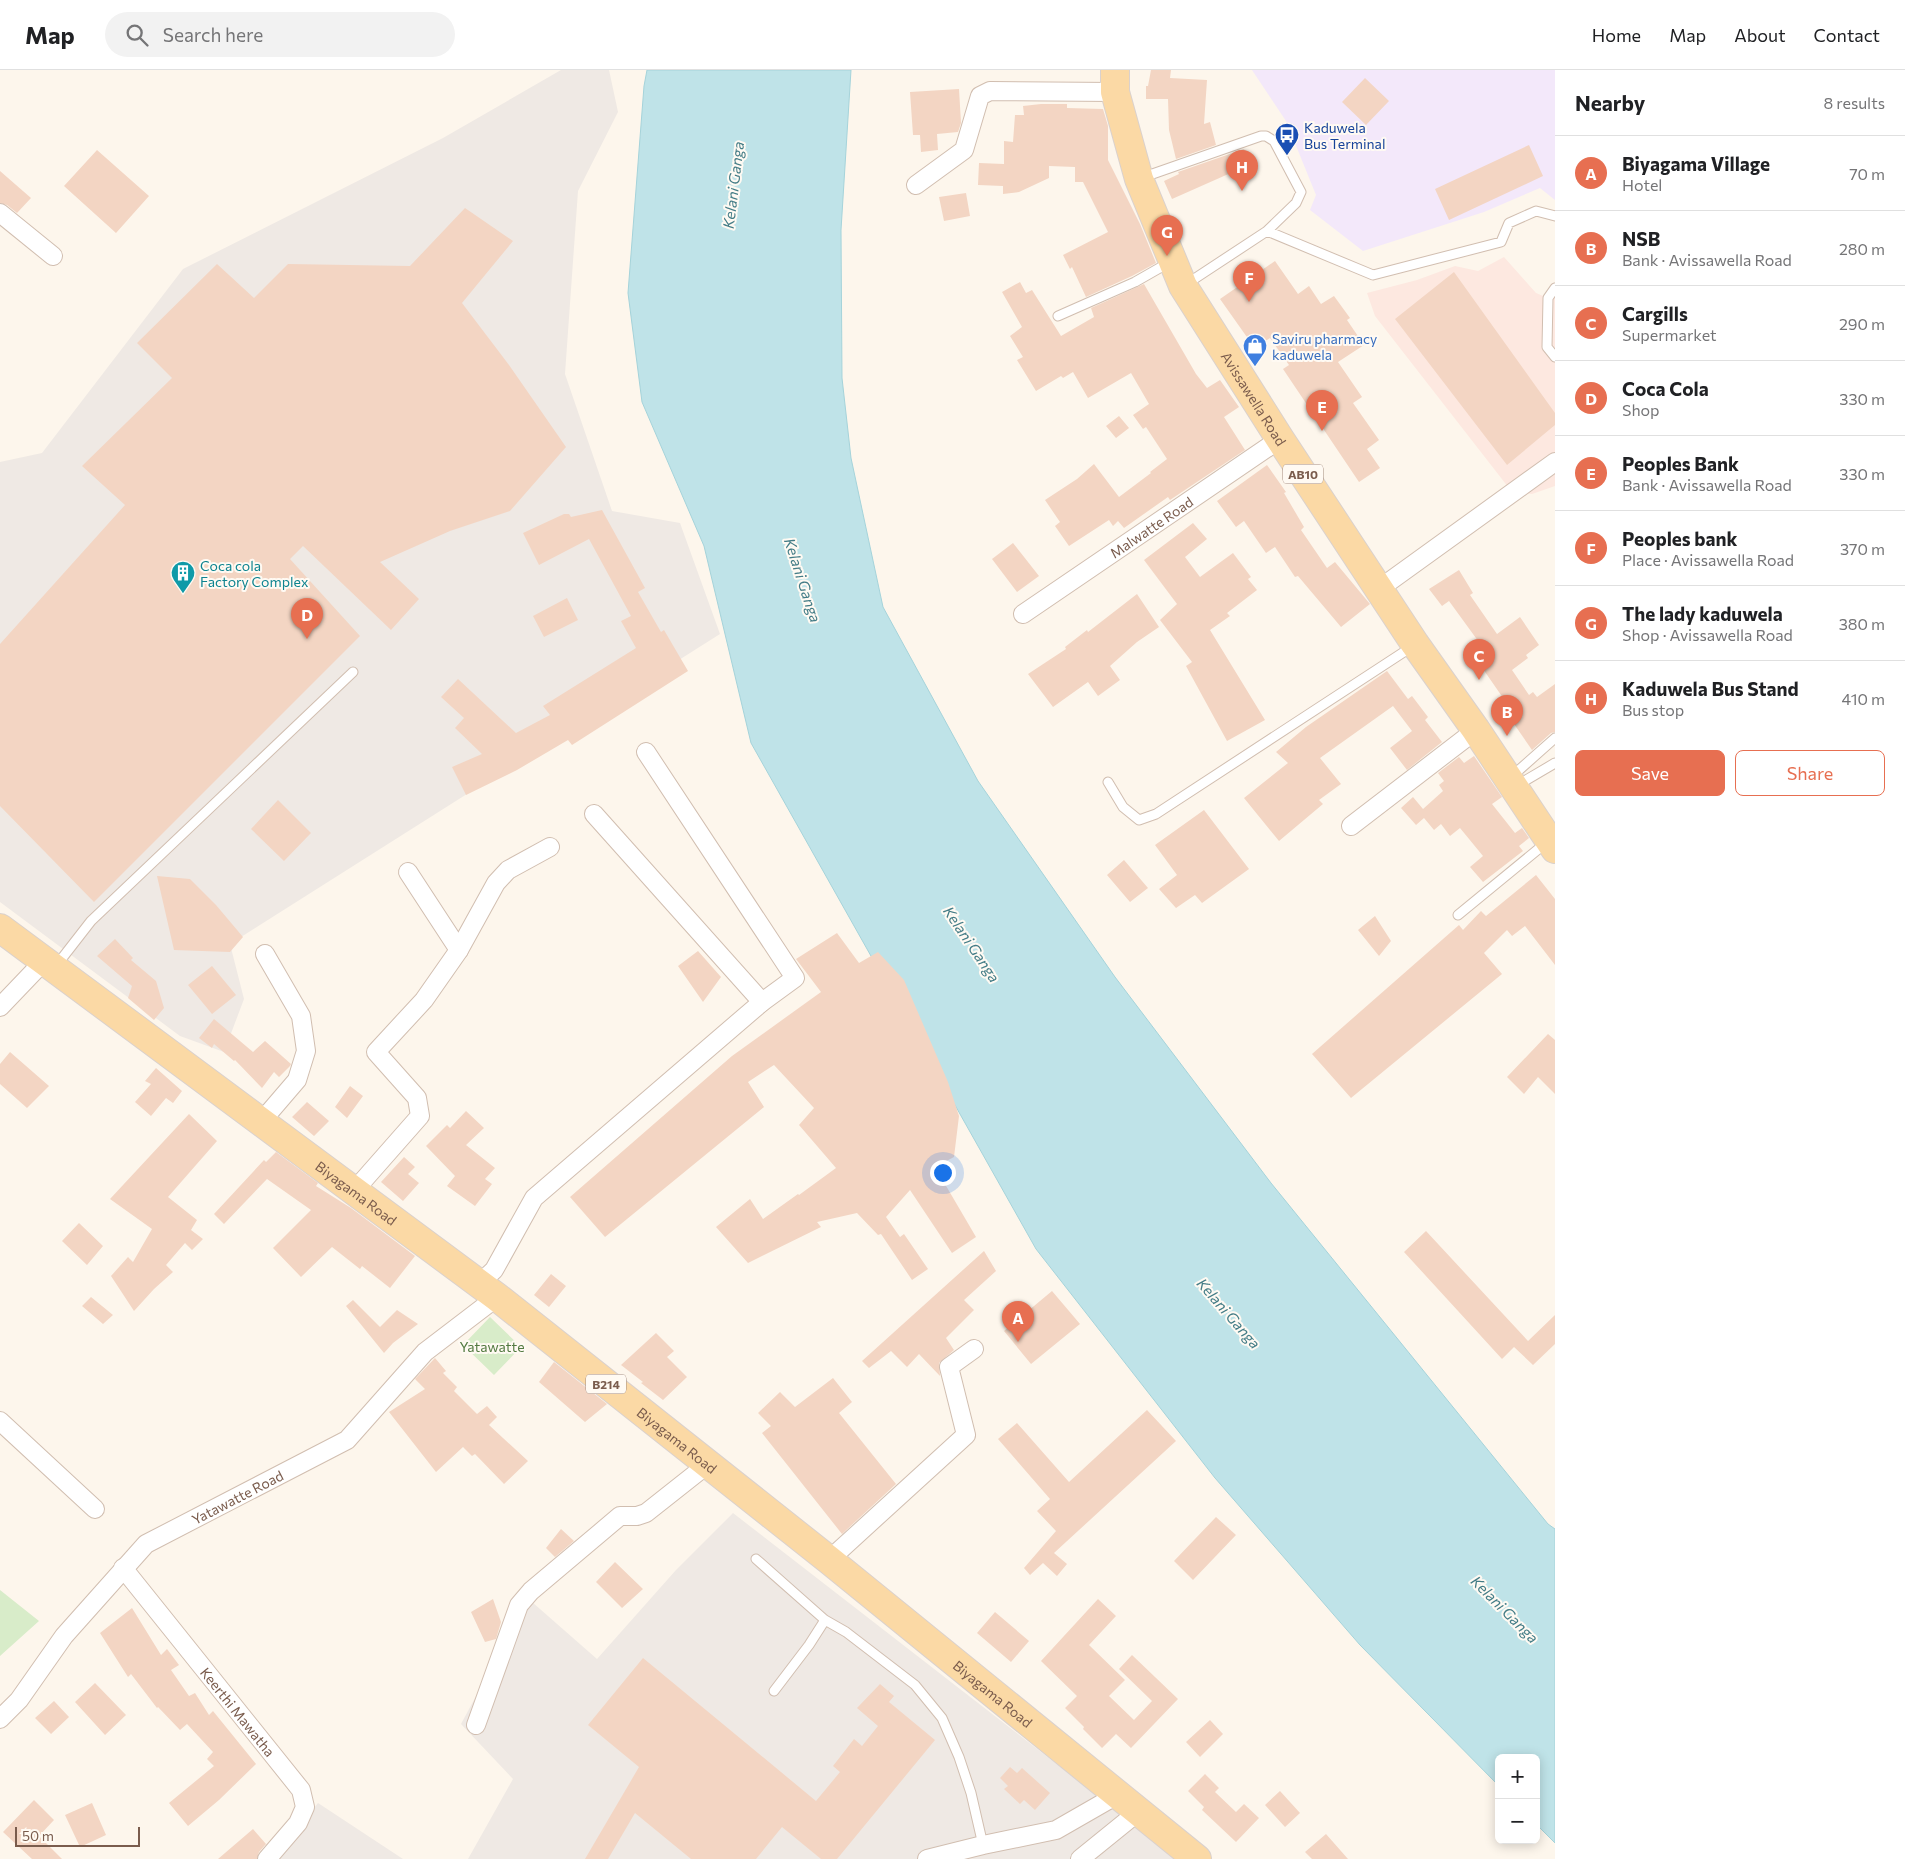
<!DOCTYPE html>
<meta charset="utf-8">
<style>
body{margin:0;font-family:Commissioner,sans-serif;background:#f2f2f2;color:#202124}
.controls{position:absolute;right:15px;bottom:15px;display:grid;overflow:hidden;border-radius:8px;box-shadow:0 2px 12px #0003}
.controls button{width:45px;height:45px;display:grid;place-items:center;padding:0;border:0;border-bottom:1px solid #e0e0e0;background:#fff;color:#202124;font:25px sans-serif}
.scale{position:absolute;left:15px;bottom:12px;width:125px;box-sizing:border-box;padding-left:5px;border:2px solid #7a5c4d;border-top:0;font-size:14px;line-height:18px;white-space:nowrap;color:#7a5c4d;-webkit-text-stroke:4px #fffaf3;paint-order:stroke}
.you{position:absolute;left:942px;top:1102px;width:18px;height:18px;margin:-12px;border:4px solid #fff;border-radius:50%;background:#1a73e8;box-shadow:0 0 0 8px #1a73e833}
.badge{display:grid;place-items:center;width:32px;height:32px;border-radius:50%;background:#e76f51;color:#fff;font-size:16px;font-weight:700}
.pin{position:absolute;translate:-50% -41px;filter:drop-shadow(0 1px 2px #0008)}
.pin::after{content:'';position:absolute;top:26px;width:18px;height:15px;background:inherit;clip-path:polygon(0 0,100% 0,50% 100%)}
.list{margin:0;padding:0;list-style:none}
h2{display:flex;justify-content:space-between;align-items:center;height:65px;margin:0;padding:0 20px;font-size:21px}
h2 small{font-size:16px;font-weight:400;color:#757577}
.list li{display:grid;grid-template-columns:32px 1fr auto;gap:15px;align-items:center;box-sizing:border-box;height:75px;padding:0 20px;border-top:1px solid #e0e0e0}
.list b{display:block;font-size:19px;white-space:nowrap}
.list p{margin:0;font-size:16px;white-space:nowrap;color:#757577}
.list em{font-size:16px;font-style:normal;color:#757577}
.actions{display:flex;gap:10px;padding:15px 20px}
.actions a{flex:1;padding:11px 0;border:1px solid #e76f51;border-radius:8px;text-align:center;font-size:18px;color:#e76f51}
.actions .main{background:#e76f51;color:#fff}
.icon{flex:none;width:28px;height:28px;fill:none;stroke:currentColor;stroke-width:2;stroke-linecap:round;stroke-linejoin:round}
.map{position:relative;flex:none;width:1555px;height:1789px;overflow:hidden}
header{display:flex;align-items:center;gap:30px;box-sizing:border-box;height:70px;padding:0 25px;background:#fff;border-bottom:1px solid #e0e0e0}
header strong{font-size:24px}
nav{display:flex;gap:28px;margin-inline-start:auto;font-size:18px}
.search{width:350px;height:45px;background:#f2f2f2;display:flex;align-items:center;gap:12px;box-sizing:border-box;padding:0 18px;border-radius:28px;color:#757577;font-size:19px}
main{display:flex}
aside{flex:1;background:#fff}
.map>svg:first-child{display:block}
.commercial{fill:#fde8e0}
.industrial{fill:#efe9e4}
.education{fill:#f3e8fa}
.green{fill:#d8ecc9}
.water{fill:#bfe3e8;stroke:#a5d3da}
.building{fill:#f3d5c3}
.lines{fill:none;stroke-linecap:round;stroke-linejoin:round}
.service-casing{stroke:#d1beb0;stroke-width:11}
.minor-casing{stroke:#d1beb0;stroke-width:20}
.primary-casing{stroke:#dad1cd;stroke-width:30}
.service{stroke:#fff;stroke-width:9}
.minor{stroke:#fff;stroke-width:18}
.primary{stroke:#fbd9a5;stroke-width:28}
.labels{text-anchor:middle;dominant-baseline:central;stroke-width:4;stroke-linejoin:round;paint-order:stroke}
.shield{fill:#fffaf3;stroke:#a28b7f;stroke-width:1}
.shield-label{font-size:12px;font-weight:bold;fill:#7a5c4d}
.transit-label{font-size:14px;fill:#164399;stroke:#fffaf3;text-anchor:start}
.shop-label{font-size:14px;fill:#366cbe;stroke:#fffaf3;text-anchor:start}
.street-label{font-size:14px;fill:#7a5c4d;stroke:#fffaf3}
.culture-label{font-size:14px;fill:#0d838f;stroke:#fffaf3;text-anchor:start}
.park-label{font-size:14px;fill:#537a41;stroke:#fffaf3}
.water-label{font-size:15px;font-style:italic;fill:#437c86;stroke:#fffaf3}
</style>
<header>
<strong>Map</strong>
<div class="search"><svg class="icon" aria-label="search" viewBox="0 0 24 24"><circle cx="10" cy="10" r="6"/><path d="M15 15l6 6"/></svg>Search here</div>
<nav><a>Home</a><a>Map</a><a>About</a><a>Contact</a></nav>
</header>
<main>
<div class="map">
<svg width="1555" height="1789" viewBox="0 0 1555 1789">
<rect width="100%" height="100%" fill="#fdf6ec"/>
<!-- commercial -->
<path class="commercial" d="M1504,187L1536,223L1548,228L1555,226V416L1532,424L1512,422L1375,246L1367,223L1417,210L1455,196L1478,201Z"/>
<!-- industrial -->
<path class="industrial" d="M561,0H609L618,42L578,121L565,304L612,441L680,453L720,564L230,874L244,929L224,982L180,966L0,832V392L42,383L183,199L443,68Z
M733,1443L1179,1789H468L513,1709L461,1654L517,1550L532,1532L597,1589L676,1500Z
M318,1733L403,1789H273Z"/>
<!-- education -->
<path class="education" d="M1252,0H1555V130L1540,118L1484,142L1363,181L1310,140L1316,125L1286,51Z"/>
<!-- green -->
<path class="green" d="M490,1247L521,1277L494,1305L463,1275Z
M0,1520L39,1551L0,1586Z"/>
<!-- water -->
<path class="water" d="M647,0H851L841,160L842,308L851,388L883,537L978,711L1115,907L1271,1113L1548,1454L1555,1459V1773L1536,1754V1688H1499V1716L1360,1575L1215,1408L1036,1179L751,673L704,476L642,332L628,223L644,16Z"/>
<!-- building -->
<path class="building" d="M1151,0H1171L1170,8L1207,10L1204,54L1210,52L1216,75L1176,89L1169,60L1168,29H1146V16H1148Z
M1365,8L1389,31L1366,55L1342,32Z
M959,19L961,53L958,62L937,64L938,80L921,82L920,65H913L910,22Z
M1041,34H1067V38L1103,39L1108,56V90L1140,154L1156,193L1132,206L1086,227L1072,197L1070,199L1063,185L1108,162L1083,112H1075V97L1049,96V108L1019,122L1003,124V116L978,115L979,93L1004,94V71L1013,72L1015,45H1024L1023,36Z
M1529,75L1543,106L1449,150L1435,119Z
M1244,79L1251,94L1172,129L1164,111L1179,104L1178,102Z
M97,80L149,126L116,163L64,116Z
M0,101L31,128L17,143L7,135L0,133Z
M966,123L970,146L944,151L939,127Z
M465,138L513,171L462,233L509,295L566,377L510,441L450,461L380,492L419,529L391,560L303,476L290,489L360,566L94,832L0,736V574L125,435L82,396L172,308L137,273L217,194L254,228L288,194L410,196Z
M1275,191L1298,224L1309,216L1321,234L1334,226L1350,248L1347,250L1364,275L1338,292L1362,327L1353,333L1379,370L1367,379L1380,398L1359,412L1283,299L1289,295L1270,268L1258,276L1253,267L1249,270L1220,229Z
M1454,202L1555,343V355L1507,395L1395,249Z
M1020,212L1026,223L1032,220L1061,266L1094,247L1091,238L1144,214L1196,304L1207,318L1220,310L1239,337L1224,347L1245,380L1170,430L1168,427L1124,458L1118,451L1113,456L1109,450L1069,476L1055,456L1060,452L1045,430L1077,409L1094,394L1119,427L1151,403L1150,402L1167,389L1146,357L1143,359L1133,345L1149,334L1131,303L1088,328L1073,302L1063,308L1061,306L1036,321L1017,290L1023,287L1010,266L1022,257L1002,222Z
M1119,346L1129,358L1116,368L1106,356Z
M1267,395L1286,422L1284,423L1304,457L1301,460L1327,498L1335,492L1370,534L1341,557L1298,506L1295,507L1275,477L1266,483L1244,451L1236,457L1217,431Z
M602,440L645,518L638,522L661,562L664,560L688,601L572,675L568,670L517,700L466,725L452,697L482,684L455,658L464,648L441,627L458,609L516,663L550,645L543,636L636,578L621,551L631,546L589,469L539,495L523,463L564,444H569L571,447Z
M1193,453L1207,469L1185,487L1200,507L1233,483L1251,507L1248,509L1257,520L1227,543L1230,546L1210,560L1265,650L1227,671L1186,596L1192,592L1160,550L1177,534L1144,490Z
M1013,473L1039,506L1017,522L992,489Z
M1459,500L1473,523L1470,525L1497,564L1520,547L1539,575L1526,585L1528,588L1512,600L1529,625L1533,622L1537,627L1555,614V662L1551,663L1532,680L1505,641L1510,638L1483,599L1488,596L1476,579L1481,575L1449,531L1442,536L1429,519Z
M1137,524L1159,557L1137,572L1110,596L1120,610L1098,626L1088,612L1053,637L1028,604L1066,579L1065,577L1087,560L1088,562Z
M567,528L578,550L544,567L533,546Z
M1387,601L1408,629L1412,626L1428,647L1425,650L1442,672L1407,700L1390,678L1412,661L1393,636L1320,688L1341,714L1319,730L1323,734L1279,771L1244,728L1288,693L1276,682L1306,657Z
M1474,686L1502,727L1492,734L1515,763L1522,758L1529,768L1519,776L1523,781L1483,812L1470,797L1483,786L1460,758L1450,766L1441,754L1434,760L1424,748L1416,755L1401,738L1413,727L1423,739L1443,721L1439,715L1444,711L1438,703L1459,687L1464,693Z
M278,730L311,763L284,791L251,759Z
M1204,740L1249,799L1202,833L1195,825L1176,838L1159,819L1177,805L1155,775Z
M1124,790L1148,818L1130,832L1107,805Z
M1536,805L1555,829V895L1525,856L1512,866L1507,860L1484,883L1502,904L1351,1028L1312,984L1459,855L1463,860L1481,841L1486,846Z
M157,806L190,809L216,835L243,867L230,882L174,880Z
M1375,846L1391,871L1379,886L1358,860Z
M837,863L859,893L878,882L904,910L948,1012L959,1046L954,1087L935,1097L976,1167L952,1183L910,1120L886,1147L900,1167L904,1164L928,1199L912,1210L881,1164L878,1165L857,1143L817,1152L821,1157L748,1193L716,1157L750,1129L763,1149L798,1124L799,1125L836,1098L799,1055L814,1038L774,995L748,1012L764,1037L605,1167L570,1127L732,986L821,922L796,889Z
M115,869L133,888L131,890L156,911L164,938L154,950L128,928L132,916L97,886Z
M698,881L721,907L703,932L678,896Z
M212,896L236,925L212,944L188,915Z
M214,949L253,982L265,971L291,994L290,996L279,1007L274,1002L262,1018L235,990L234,991L214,974L212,978L199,968Z
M1548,964L1555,970V1024L1538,1007L1524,1024L1507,1007Z
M10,982L49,1016L27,1038L0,1014V994Z
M156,998L182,1021L173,1033L166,1028L151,1046L135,1032L151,1014L145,1011Z
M350,1016L363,1026L347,1048L335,1037Z
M307,1032L329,1051L314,1066L292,1047Z
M466,1041L484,1058L466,1075L495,1098L485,1109L492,1114L475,1136L447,1116L455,1106L426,1076L447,1055L450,1058Z
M189,1044L217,1071L168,1127L197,1150L191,1160L203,1169L192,1180L185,1173L166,1195L173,1202L154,1219L134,1241L111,1206L128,1187L133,1192L152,1159L110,1129Z
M276,1082L318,1113L316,1116L351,1138L415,1186L390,1218L362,1196L360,1199L332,1177L301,1207L273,1178L311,1140L267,1109L224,1154L214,1144L264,1090L266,1092Z
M404,1087L415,1097L408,1104L419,1113L403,1131L381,1112Z
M79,1153L103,1176L87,1195L62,1171Z
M1426,1161L1528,1271L1555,1245V1274L1533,1295L1514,1277L1502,1289L1404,1182Z
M984,1181L996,1201L964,1230L974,1240L946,1268L954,1280L939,1293L940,1306L919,1284L907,1297L891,1281L869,1298L862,1291Z
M551,1204L566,1216L549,1237L534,1225Z
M1052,1221L1080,1254L1031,1294L1004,1261Z
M91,1227L113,1245L103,1254L82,1236Z
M353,1230L380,1257L397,1240L418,1254L393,1273L384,1283L346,1236Z
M656,1263L674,1281L667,1287L687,1307L663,1330L641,1313L643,1312L621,1295Z
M435,1288L446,1301L443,1303L457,1317L454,1321L477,1344L487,1336L497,1347L489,1355L528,1391L504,1414L475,1384L472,1386L463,1377L436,1402L389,1342L425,1319L415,1309Z
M554,1292L607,1334L585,1352L539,1312Z
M833,1308L852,1332L839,1343L896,1414L842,1464L762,1363L771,1356L758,1343L780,1322L795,1337Z
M1147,1340L1176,1371L1054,1483L1067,1494L1057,1506L1043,1493L1030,1505L1024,1498L1056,1461L1037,1441L1050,1429L998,1369L1017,1353L1069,1412Z
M1216,1447L1236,1465L1193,1510L1174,1491Z
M561,1459L574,1471L555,1487L546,1478Z
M615,1492L643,1519L622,1538L596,1512Z
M493,1529L501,1552L496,1569L485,1572L471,1542Z
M1098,1529L1116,1546L1089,1575L1125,1610L1109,1626L1134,1650L1152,1631L1119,1599L1132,1585L1178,1629L1131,1678L1116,1664L1102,1678L1083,1659L1084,1657L1065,1638L1077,1626L1041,1591Z
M132,1538L161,1585L167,1579L179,1595L171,1600L189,1626L195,1623L209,1645L213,1641L256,1694L219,1730L188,1756L169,1733L214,1696L207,1689L213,1682L187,1654L180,1660L158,1637L157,1638L131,1604L128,1607L100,1563Z
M995,1542L1029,1571L1011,1592L977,1563Z
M643,1588L816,1731L840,1702L833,1696L854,1669L862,1676L878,1656L857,1638L880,1614L894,1626L889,1632L935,1670L837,1789H821L782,1757L756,1789H691L635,1743L608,1789H585L639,1697L588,1655Z
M95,1613L126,1645L105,1665L75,1632Z
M54,1631L69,1647L51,1664L35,1648Z
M1210,1650L1223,1664L1200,1687L1186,1672Z
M1010,1697L1017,1703L1022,1698L1050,1723L1035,1740L1024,1730L1020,1734L1004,1719L1008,1716L1000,1708Z
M1205,1704L1219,1718L1215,1722L1236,1742L1244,1734L1259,1748L1236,1772L1202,1740L1204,1737L1188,1721Z
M1280,1721L1300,1743L1285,1757L1265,1735Z
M34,1730L54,1750L39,1766L62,1789H32L3,1762Z
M92,1733L106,1765L80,1777L65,1745Z
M253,1759L266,1774L259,1782L257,1789H218Z
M1326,1764L1348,1789H1312L1305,1782Z"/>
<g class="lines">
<defs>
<path id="service" d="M1141,108L1261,66H1266L1274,71L1301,122L1296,133L1267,161
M1185,215L1267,161L1373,205L1501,172L1509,153L1536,141L1555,146
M1555,218L1548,228L1547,277L1555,287
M1058,246L1135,212L1170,192
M1510,708L1555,668
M1108,712L1123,737L1139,750L1156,744L1413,576
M1516,716L1555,693
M1458,845L1547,772
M56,896L91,851L353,602
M756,1489L825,1550
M774,1621L809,1575L825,1550L846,1562L915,1615L942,1648L959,1687L971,1723L983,1775"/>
<g id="minor">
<path d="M916,115L964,80L980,26L990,21L1115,22"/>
<path d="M0,143L53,186"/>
<path d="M1379,519L1555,392"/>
<path id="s1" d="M1023,544L1280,369"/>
<path d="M646,682L795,908L758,935"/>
<path d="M1351,756L1476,660"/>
<path d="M408,802L459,880"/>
<path d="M0,937L44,891"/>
<path d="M261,1052L297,1010L306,981L301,946L265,884"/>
<path d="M354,1121L420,1046L417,1028L376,982L424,930L459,880L496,813L508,800L550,777"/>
<path d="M479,1214L494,1200L534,1128L762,932L594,744"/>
<path d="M0,1351L95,1439"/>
<path d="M829,1490L966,1365L949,1297L974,1279"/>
<path id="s2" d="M123,1498L301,1720L305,1737L298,1753L267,1789"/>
<path id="s3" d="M0,1649L19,1630L64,1566L146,1474L347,1370L425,1282L497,1227"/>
<path d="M476,1655L519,1535L531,1521L620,1446H637L646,1443L708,1394"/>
<path d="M927,1789L983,1775L1056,1760L1117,1725"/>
<path d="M1080,1789L1138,1742"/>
</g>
<g id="primary">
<path id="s4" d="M1115,0V22L1139,109L1183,216L1280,369L1415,574L1476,660L1555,779"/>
<path id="s5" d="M0,858L497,1227L829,1490L1197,1789"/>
</g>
</defs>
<!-- service casing -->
<use href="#service" class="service-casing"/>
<!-- minor casing -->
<use href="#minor" class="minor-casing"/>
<!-- primary casing -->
<use href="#primary" class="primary-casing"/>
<!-- service -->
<use href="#service" class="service"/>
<!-- minor -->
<use href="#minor" class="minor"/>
<!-- primary -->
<use href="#primary" class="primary"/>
</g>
<!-- icons -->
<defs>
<symbol id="bus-pin" viewBox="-11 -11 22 30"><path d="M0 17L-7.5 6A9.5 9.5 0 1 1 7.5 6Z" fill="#1a4fb4" stroke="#fffaf3"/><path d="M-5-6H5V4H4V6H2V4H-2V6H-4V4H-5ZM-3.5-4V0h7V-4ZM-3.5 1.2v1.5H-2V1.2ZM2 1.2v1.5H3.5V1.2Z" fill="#fff"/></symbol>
<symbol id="shop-pin" viewBox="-11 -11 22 30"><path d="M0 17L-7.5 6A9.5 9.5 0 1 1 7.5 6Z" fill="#3f7fe0" stroke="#fffaf3"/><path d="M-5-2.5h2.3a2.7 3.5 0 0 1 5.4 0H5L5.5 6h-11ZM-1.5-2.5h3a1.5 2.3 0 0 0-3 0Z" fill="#fff"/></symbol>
<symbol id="building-pin" viewBox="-11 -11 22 30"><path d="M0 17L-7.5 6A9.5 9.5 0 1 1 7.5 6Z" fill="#0f9aa8" stroke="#fffaf3"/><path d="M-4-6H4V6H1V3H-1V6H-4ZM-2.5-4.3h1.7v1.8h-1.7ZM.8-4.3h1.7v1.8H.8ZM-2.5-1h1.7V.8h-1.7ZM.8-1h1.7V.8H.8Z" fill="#fff"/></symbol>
</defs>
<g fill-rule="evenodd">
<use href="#bus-pin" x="1273" y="51" width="28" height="38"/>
<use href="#shop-pin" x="1241" y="262" width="28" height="38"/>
<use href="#building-pin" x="169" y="489" width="28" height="38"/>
</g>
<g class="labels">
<!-- shield labels -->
<g class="shield">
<rect x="1283" y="394.5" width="40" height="19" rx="4"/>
<rect x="586" y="1304.5" width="40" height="19" rx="4"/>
</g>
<g class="shield-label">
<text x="1303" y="404">AB10</text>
<text x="606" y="1314">B214</text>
</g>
<!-- transit labels -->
<g class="transit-label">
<text x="1304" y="57">Kaduwela<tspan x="1304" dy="16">Bus Terminal</tspan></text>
</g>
<!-- shop labels -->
<g class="shop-label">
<text x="1272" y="268">Saviru pharmacy<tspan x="1272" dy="16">kaduwela</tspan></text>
</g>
<!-- street labels -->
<g class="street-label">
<text stroke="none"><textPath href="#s4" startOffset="361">Avissawella Road</textPath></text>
<text stroke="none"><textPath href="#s1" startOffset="155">Malwatte Road</textPath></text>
<text stroke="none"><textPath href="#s5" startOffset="444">Biyagama Road</textPath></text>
<text stroke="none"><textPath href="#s5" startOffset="849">Biyagama Road</textPath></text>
<text stroke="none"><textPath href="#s3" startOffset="331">Yatawatte Road</textPath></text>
<text stroke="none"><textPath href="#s5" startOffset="1254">Biyagama Road</textPath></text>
<text stroke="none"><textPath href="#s2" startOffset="184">Keerthi Mawatha</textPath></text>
</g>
<!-- culture labels -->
<g class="culture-label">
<text x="200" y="495">Coca cola<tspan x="200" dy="16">Factory Complex</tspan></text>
</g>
<!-- park labels -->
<g class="park-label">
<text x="492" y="1276">Yatawatte</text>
</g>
<!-- water labels -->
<g class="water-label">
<text transform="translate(733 115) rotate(-83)">Kelani Ganga</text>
<text transform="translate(803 510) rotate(72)">Kelani Ganga</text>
<text transform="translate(972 874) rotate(56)">Kelani Ganga</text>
<text transform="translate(1229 1243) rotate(49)">Kelani Ganga</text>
<text transform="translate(1505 1539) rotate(45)">Kelani Ganga</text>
</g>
</g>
</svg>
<div class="controls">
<button>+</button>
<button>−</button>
</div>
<div class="scale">50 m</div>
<div class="you"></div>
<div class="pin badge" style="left:1018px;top:1272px">A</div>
<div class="pin badge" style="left:1507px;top:666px">B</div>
<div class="pin badge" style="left:1479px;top:610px">C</div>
<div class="pin badge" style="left:307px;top:569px">D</div>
<div class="pin badge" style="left:1322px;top:361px">E</div>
<div class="pin badge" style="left:1249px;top:232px">F</div>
<div class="pin badge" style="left:1167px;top:186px">G</div>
<div class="pin badge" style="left:1242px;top:121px">H</div>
</div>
<aside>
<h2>Nearby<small>8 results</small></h2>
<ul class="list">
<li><span class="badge">A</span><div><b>Biyagama Village</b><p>Hotel</p></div><em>70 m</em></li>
<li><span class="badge">B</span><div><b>NSB</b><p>Bank · Avissawella Road</p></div><em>280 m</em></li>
<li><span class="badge">C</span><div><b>Cargills</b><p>Supermarket</p></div><em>290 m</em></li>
<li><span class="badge">D</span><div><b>Coca Cola</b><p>Shop</p></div><em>330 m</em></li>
<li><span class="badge">E</span><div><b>Peoples Bank</b><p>Bank · Avissawella Road</p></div><em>330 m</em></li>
<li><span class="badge">F</span><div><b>Peoples bank</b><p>Place · Avissawella Road</p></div><em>370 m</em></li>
<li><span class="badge">G</span><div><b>The lady kaduwela</b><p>Shop · Avissawella Road</p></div><em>380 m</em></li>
<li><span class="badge">H</span><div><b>Kaduwela Bus Stand</b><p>Bus stop</p></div><em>410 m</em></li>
</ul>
<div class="actions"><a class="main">Save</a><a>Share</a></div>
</aside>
</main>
